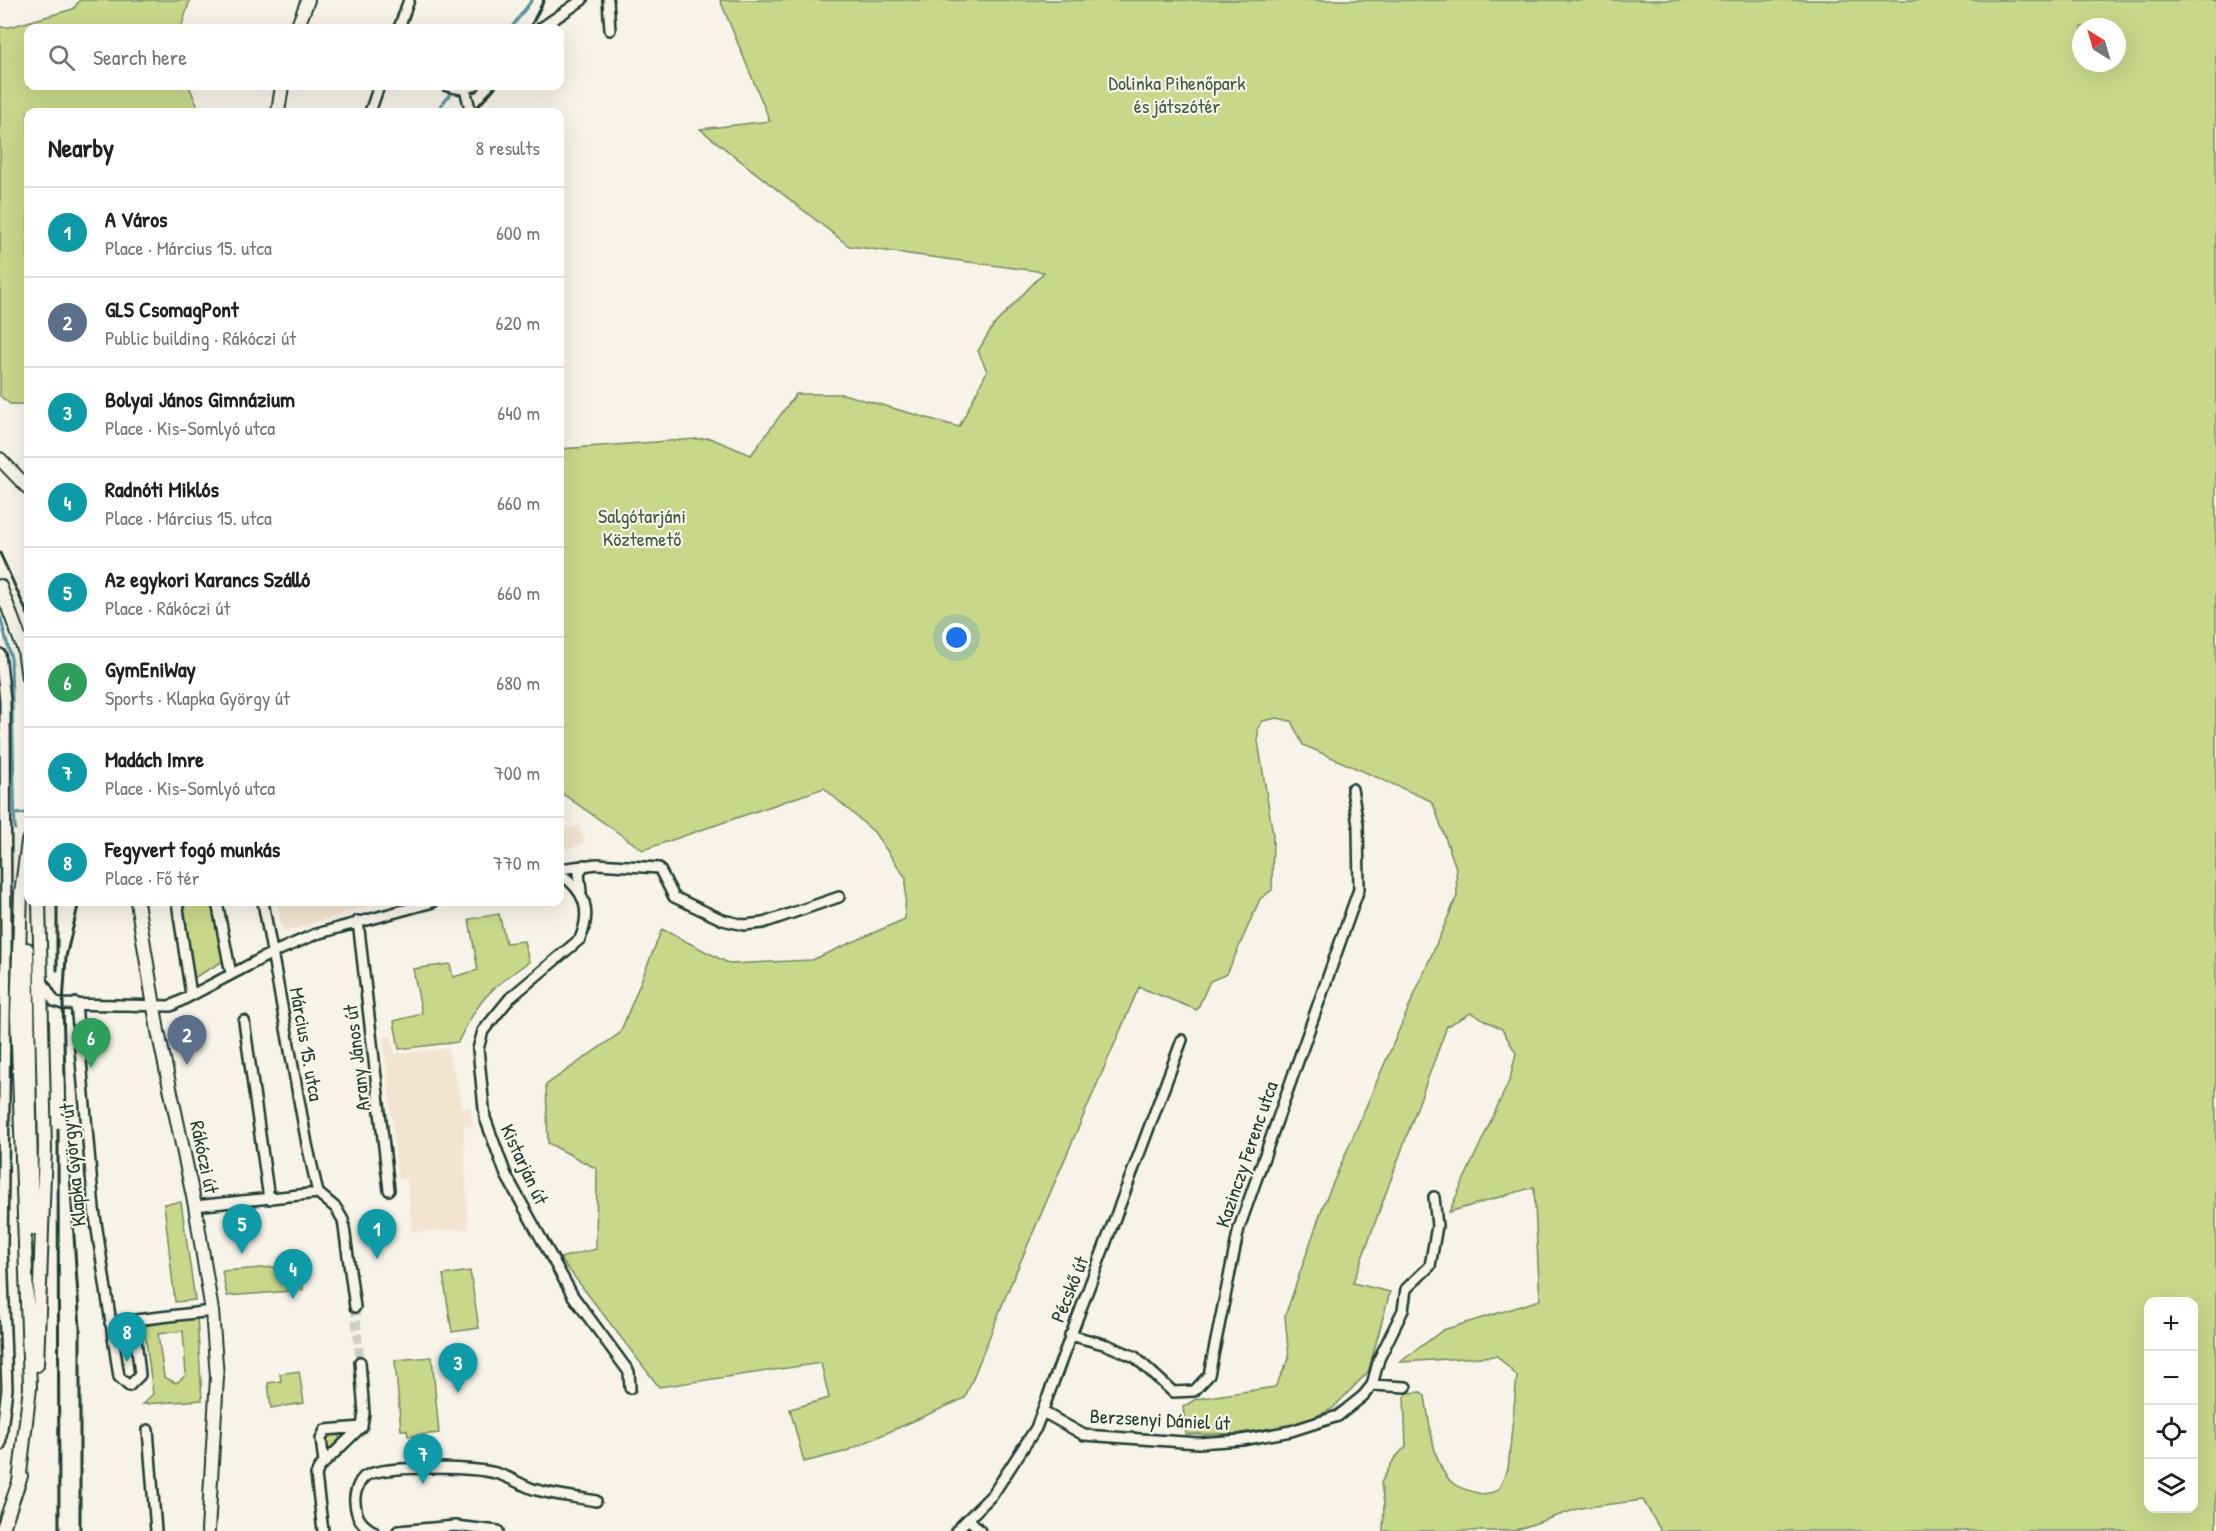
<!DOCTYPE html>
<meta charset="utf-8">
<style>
body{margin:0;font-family:"Patrick Hand",sans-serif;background:#f6f6f6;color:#222}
.controls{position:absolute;right:18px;bottom:18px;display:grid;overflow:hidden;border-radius:12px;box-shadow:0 6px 24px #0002}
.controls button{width:54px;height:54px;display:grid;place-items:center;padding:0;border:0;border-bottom:2px solid #e0e0e0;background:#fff;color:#222;font:30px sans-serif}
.compass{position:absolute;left:2072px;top:18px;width:54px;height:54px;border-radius:50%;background:#fff;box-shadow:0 6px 24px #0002;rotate:323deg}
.you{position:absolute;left:957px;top:638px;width:21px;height:21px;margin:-15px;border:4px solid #fff;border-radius:50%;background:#1a73e8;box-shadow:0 0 0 9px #1a73e833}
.badge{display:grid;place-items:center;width:39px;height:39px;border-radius:50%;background:#ea580c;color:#fff;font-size:20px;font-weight:700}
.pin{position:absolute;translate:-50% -50px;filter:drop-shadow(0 2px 3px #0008)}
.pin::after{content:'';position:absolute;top:32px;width:21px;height:18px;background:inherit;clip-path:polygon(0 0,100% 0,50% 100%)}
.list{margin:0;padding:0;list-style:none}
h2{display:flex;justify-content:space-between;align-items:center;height:78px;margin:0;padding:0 24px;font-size:26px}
h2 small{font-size:20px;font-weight:400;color:#767676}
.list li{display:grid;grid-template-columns:39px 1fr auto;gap:18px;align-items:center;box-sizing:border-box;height:90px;padding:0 24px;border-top:2px solid #e0e0e0}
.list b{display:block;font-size:22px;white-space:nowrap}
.list p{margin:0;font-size:20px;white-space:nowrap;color:#767676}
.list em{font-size:20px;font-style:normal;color:#767676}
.icon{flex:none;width:33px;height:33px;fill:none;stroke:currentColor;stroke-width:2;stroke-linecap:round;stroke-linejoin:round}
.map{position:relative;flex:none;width:2216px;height:1531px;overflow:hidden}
.search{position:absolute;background:#fff;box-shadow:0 6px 24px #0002;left:24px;top:24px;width:540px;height:66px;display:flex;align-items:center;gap:15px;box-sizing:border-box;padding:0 21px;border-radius:12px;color:#767676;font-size:22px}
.panel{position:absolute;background:#fff;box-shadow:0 6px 24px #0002;left:24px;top:108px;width:540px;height:798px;border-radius:12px}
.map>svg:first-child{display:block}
.built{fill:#f2e4d0}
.green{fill:#c9d78b;stroke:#748a60;stroke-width:1.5;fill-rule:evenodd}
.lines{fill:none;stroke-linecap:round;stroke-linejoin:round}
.stream{stroke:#5c959e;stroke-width:3}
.minor-tunnel{stroke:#cccfc4;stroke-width:9;stroke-dasharray:9 4.5;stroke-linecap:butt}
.minor-casing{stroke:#1f3d34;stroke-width:14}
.major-casing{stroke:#1f3d34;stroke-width:16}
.minor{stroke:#f7f3e8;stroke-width:9}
.major{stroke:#f7f3e8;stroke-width:12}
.rail{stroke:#1f3d34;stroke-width:3}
.labels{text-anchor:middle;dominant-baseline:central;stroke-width:4.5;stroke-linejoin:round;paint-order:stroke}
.park-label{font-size:20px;fill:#415c45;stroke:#f7f3e8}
.street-label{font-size:20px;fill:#1f3d34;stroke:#f7f3e8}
</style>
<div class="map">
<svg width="2216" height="1531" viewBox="0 0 2216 1531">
<rect width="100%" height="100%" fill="#f7f3e8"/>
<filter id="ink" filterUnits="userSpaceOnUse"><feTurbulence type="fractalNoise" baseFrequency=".0167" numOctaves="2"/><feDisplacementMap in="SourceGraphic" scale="12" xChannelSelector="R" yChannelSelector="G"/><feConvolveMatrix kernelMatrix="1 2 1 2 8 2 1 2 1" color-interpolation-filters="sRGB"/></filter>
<g filter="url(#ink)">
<!-- built -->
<path class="built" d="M579,826L585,843L560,851V831Z
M277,902H378L286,932L282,929Z
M392,1036L395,1054L448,1048L463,1109L470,1107L473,1126L464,1127V1137L468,1229L412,1232L407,1179H398L383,1037Z"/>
<!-- green -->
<path class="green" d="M80,0H190L181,28H28V86H189L200,112H28V404H10L0,396V27H10L73,9Z
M720,0H2216V1531H1661L1643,1500L1580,1508L1513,1531H1383L1384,1504L1381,1483L1394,1459L1406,1446L1404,1397L1407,1393L1421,1392L1425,1396C1429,1419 1433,1470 1454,1484C1462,1490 1476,1492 1485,1495L1498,1490L1508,1469L1517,1376L1497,1356L1400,1362L1443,1330L1540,1300L1534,1187L1449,1212L1510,1079L1516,1053L1502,1029L1471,1013L1447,1026L1353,1283L1390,1292L1368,1372L1332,1409L1299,1424L1234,1434H1186L1183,1407L1196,1399L1275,1387L1289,1359L1285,1316L1323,1206L1457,896L1456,868L1434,806L1429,800L1303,745L1291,721L1277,718L1263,721L1258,728V741L1273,835L1272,890L1260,899L1227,974L1210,981L1197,1010L1139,987L1007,1293L965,1398L844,1452L804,1462L790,1409L829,1398L821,1363L659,1387L560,1258L596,1249L597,1169L548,1143L546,1085L620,1033L662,929L730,964L812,960L905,919L906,878L874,832L824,788L643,850L560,792V449L710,438L751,455L796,394H843L959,427L987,371L978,351L993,326L1044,272L849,246L700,129L770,121ZM2081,27H2117V63H2081ZM2148,1302H2194V1508H2148Z
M180,902H213L225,960L192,979Z
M499,914L506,943L524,941L529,962C489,989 479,999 458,1042L399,1049L394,1021L422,1014L413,969L450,964L453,977L478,970L469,919Z
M181,1202L195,1300L175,1302L164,1204Z
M301,1265L303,1290L227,1296L222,1271Z
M470,1271L479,1328L452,1332L443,1275Z
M197,1316L202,1400L143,1404L153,1394L144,1326ZM183,1331L186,1375L176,1383L164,1377L158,1334Z
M432,1357L439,1433L408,1436L407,1430H401L395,1360Z
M299,1371L304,1403L271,1408L268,1383L281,1381L280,1374Z
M337,1434L340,1439L326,1452L323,1437Z"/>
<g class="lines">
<!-- stream -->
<path class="stream" d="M511,28L532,0
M436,112L454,89
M0,616L11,658L15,829
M15,814L28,813"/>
<!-- minor-tunnel -->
<path class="minor-tunnel" d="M355,1307L360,1362"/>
<defs>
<path id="minor" d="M608,0L610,30
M399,28L409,0
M541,28L582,0
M447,86L462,89L474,86
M465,89L471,112
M370,112L379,86
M0,654L5,700L6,946L2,1248L7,1389L0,1445
M560,869L597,864L659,868L674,897L723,920L744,925L763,923L839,897
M560,874C585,890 592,911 580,939L510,998L483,1031L478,1049L485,1118L506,1175L573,1296L629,1372L630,1388
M581,892L579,873L584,865
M177,902L191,995
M217,902L231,974
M263,902L307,1144L318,1193L336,1208L343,1220L355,1307
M358,921L389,1190
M42,981L54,1001L63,1004L171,1006L272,953L316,934L433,902
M76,1003L94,1209L119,1377L129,1386L140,1375L134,1321
M244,1021L269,1199
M195,1206L318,1193
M110,1323L212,1311
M1070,1335L1107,1345L1135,1357L1173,1392L1194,1391L1209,1375L1239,1228L1359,889L1358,825L1352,789
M1372,1385L1406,1387
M1043,1412L1084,1435L1198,1443L1242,1440L1291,1431L1338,1416L1363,1396L1372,1385L1379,1359L1403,1310L1406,1289L1430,1266L1437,1226L1434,1197
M148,1430L156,1531
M324,1463L321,1439L325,1430L362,1427
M969,1519L980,1531
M323,1531L316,1475L319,1468L362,1426L364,1413L360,1362
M373,1531C360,1524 356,1516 355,1502C354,1494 358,1483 364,1477C379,1464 469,1468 491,1472C505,1474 519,1484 533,1489C553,1495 575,1497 596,1501
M398,1531L455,1526L498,1531
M956,1531L993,1494L1036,1428L1182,1040"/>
<path id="major" d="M297,28L308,0
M278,112L282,86
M0,459L28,488
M0,586L24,650L28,678
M137,902L158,1031L195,1206L212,1311L217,1377L208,1531
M27,949L32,1229
M37,1365L45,1148L39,902
M19,1482L30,1387L17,1016L21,893L28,841
M2,1531L21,1476"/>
</defs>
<!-- minor casing -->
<use href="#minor" class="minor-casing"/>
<!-- major casing -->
<use href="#major" class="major-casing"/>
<!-- minor -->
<use href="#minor" class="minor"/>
<!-- major -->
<use href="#major" class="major"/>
<!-- rail -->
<path class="rail" d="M530,28L544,0
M473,112L496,86
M0,553L28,615
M57,902V970
M79,902L66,957L63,1004L66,1113L80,1328V1531
M58,1129L59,1531"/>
</g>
</g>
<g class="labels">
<!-- park labels -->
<g class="park-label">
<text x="1177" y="82">Dolinka Pihenőpark<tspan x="1177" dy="23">és játszótér</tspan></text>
<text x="642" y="515">Salgótarjáni<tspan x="642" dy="23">Köztemető</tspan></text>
</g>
<!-- street labels -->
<g class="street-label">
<text transform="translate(307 1044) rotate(80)">Március 15. utca</text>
<text transform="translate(356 1058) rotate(-97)">Arany János út</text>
<text transform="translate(1246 1154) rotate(-71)">Kazinczy Ferenc utca</text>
<text transform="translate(205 1157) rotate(78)">Rákóczi út</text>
<text transform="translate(525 1164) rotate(65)">Kistarján út</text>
<text transform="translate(72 1165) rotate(-96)">Klapka György út</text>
<text transform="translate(1069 1289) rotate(-68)">Pécskő út</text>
<text transform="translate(1160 1419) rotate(3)">Berzsenyi Dániel út</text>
</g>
</g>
</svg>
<div class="controls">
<button>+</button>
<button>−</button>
<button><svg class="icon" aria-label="locate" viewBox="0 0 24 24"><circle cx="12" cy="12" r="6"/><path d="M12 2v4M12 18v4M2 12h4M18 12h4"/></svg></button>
<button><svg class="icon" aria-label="layers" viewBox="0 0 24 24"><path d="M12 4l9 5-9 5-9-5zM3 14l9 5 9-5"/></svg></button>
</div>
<svg class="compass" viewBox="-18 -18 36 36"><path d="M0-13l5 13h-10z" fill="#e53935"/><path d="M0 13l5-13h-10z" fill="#767676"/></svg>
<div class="you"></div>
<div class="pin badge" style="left:377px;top:1259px;background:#0f9aa8">1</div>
<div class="pin badge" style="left:187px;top:1065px;background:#5c6f8a">2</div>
<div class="pin badge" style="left:458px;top:1393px;background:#0f9aa8">3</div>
<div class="pin badge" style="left:293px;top:1299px;background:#0f9aa8">4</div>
<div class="pin badge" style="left:242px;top:1254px;background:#0f9aa8">5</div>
<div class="pin badge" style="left:91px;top:1068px;background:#2e9e5b">6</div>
<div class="pin badge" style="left:423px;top:1484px;background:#0f9aa8">7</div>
<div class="pin badge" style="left:127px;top:1362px;background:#0f9aa8">8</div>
<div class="search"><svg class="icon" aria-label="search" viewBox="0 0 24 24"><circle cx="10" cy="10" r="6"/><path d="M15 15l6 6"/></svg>Search here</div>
<section class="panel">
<h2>Nearby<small>8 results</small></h2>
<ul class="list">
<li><span class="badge" style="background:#0f9aa8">1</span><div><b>A Város</b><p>Place · Március 15. utca</p></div><em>600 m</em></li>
<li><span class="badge" style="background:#5c6f8a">2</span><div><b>GLS CsomagPont</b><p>Public building · Rákóczi út</p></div><em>620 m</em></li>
<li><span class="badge" style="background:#0f9aa8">3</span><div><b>Bolyai János Gimnázium</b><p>Place · Kis-Somlyó utca</p></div><em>640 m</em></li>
<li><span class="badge" style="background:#0f9aa8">4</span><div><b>Radnóti Miklós</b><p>Place · Március 15. utca</p></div><em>660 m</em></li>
<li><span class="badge" style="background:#0f9aa8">5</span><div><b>Az egykori Karancs Szálló</b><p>Place · Rákóczi út</p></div><em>660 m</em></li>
<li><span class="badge" style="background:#2e9e5b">6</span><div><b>GymEniWay</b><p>Sports · Klapka György út</p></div><em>680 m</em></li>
<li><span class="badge" style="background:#0f9aa8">7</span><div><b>Madách Imre</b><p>Place · Kis-Somlyó utca</p></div><em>700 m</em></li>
<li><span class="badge" style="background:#0f9aa8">8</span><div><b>Fegyvert fogó munkás</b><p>Place · Fő tér</p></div><em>770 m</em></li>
</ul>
</section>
</div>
